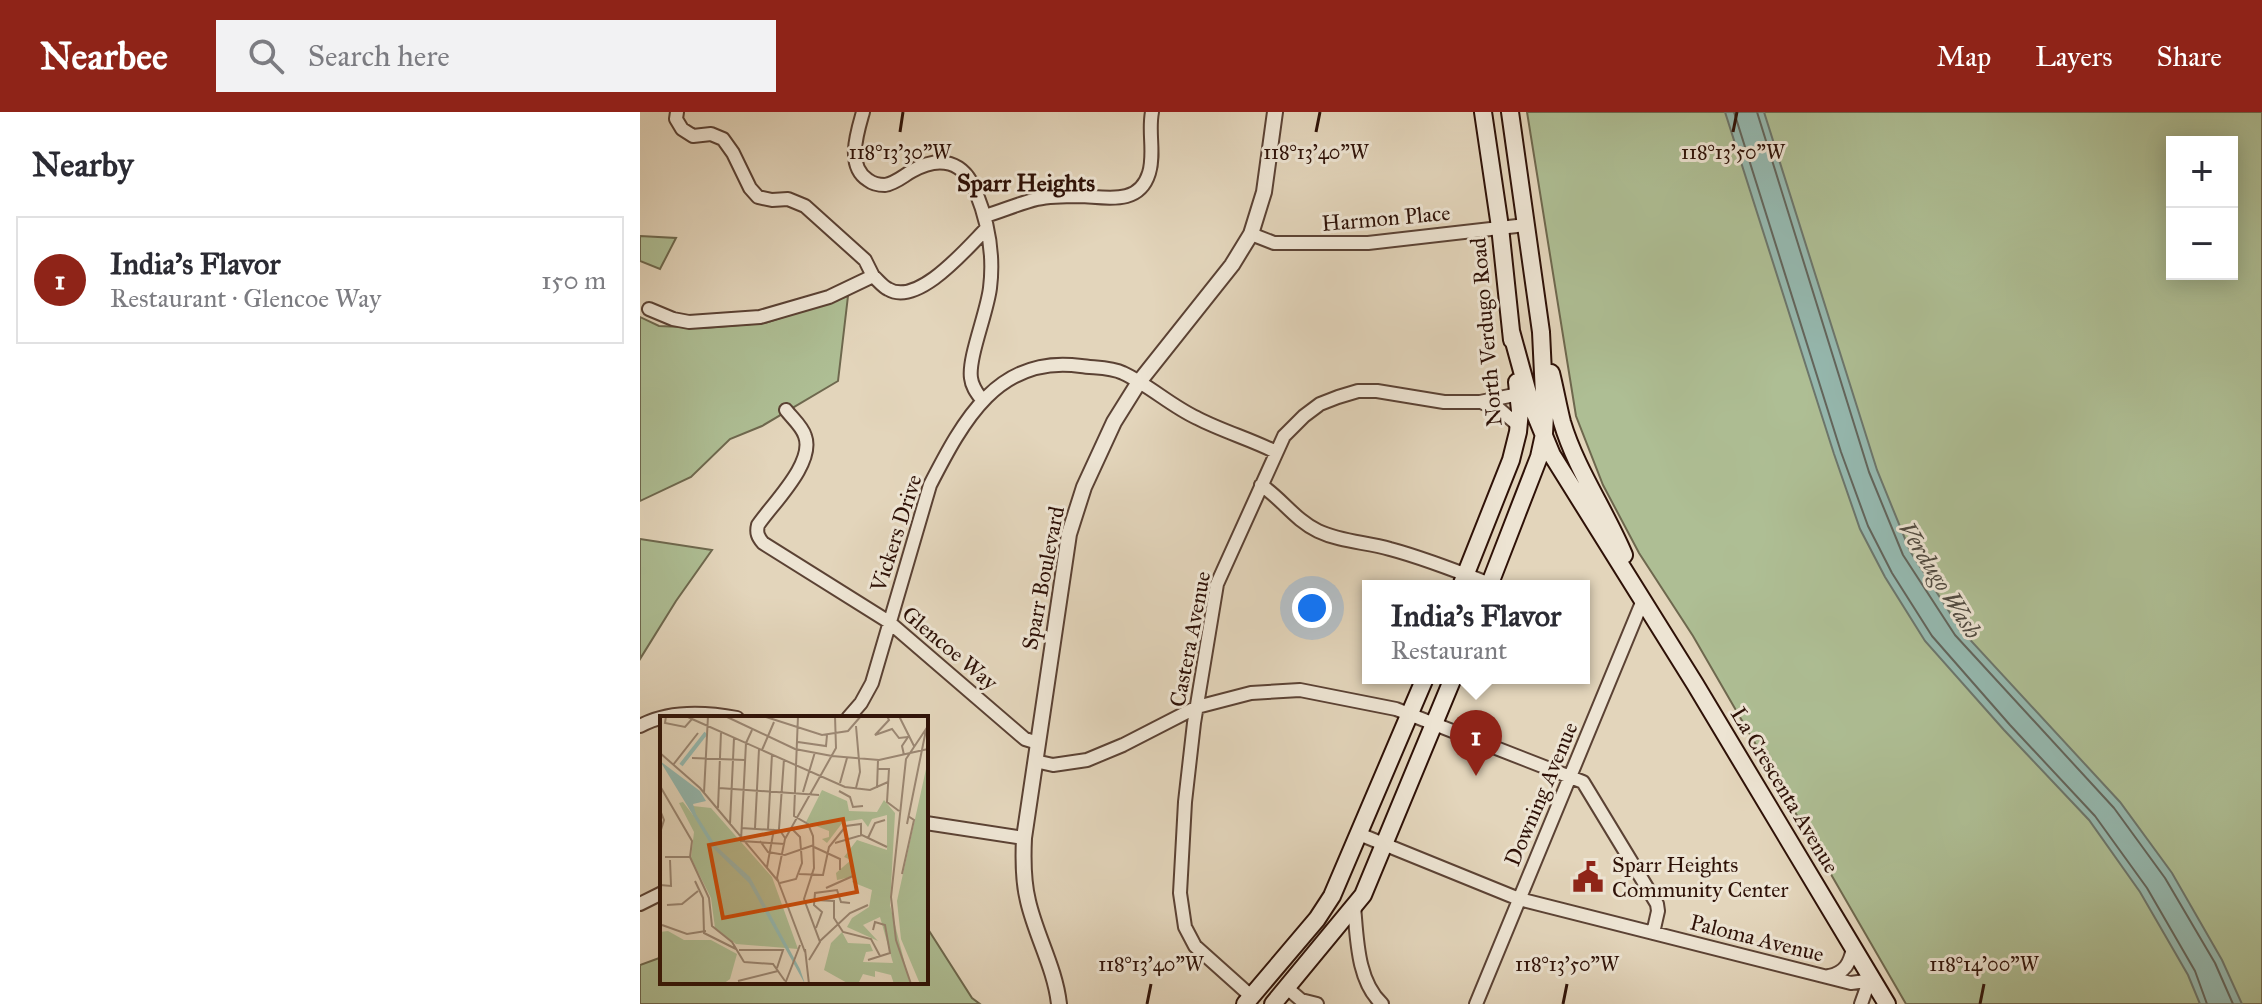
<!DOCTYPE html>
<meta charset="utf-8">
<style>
body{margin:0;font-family:"IM FELL Great Primer",serif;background:#f2f2f3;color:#2b2b33}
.controls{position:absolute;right:24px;top:24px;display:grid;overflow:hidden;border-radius:0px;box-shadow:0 4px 20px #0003}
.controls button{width:72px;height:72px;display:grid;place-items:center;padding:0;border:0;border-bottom:2px solid #e1e1e2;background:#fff;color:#2b2b33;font:40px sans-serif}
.you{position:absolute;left:672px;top:496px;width:28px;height:28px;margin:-20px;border:6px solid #fff;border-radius:50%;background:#1a73e8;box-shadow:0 0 0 12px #1a73e833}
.badge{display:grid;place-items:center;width:52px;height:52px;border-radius:50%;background:#8f2418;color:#fff;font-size:26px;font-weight:700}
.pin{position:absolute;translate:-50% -66px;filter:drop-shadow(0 2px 4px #0008)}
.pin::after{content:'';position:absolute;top:42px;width:28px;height:24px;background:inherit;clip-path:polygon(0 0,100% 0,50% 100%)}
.popup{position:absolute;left:722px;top:468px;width:228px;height:104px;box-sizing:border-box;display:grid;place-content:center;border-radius:0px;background:#fff;filter:drop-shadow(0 2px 6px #0005);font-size:26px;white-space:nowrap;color:#7c7c81}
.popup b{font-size:30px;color:#2b2b33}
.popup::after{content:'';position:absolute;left:50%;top:100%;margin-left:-16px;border:16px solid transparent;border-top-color:#fff}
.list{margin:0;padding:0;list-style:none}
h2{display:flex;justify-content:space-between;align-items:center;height:104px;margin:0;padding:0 32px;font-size:34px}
h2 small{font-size:26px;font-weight:400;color:#7c7c81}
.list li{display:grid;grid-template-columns:52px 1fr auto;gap:24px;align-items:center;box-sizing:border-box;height:128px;margin:0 16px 16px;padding:0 16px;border:2px solid #e1e1e2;border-radius:0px}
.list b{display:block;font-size:30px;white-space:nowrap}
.list p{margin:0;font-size:26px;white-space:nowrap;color:#7c7c81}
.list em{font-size:26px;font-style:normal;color:#7c7c81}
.icon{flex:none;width:44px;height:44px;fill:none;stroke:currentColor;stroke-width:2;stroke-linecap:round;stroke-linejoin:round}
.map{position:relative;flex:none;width:1622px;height:892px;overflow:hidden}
header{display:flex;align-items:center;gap:48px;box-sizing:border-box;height:112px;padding:0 40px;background:#8f2418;color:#fff}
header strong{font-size:38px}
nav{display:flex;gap:44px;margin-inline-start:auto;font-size:28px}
.search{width:560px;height:72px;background:#f2f2f3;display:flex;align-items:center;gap:20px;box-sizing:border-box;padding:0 28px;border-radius:0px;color:#7c7c81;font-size:30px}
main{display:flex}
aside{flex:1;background:#fff}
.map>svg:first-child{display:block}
.green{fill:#aebe94;stroke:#6e684e;stroke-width:2;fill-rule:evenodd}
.water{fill:#95b9b0;stroke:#6c766c;stroke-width:2}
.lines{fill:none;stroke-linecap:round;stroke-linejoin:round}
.shore{stroke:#62655c;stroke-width:2}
.minor-casing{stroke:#5b4234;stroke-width:16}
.tertiary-casing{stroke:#5b4234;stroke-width:18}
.secondary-casing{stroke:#2e1107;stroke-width:20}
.minor{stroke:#ede4d3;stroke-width:12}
.tertiary{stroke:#ede4d3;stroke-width:14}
.secondary{stroke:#ede4d3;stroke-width:16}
.ticks{fill:none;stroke:#2e1107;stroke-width:3}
.labels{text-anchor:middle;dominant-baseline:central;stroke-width:6;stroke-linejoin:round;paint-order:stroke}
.street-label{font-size:22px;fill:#2e1107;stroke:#ede4d3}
.poi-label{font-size:22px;fill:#2e1107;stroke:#ede4d3;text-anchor:start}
.neighbourhood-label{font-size:24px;font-weight:bold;fill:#2e1107;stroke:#ede4d3}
.water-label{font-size:24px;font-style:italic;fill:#524c42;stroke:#ede4d3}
.inset-river{fill:none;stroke:#95b9b0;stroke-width:4}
.inset-road{fill:none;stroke:#9b8773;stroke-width:2}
.view{fill:#cc4e0b;fill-opacity:0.15;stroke:#cc4e0b;stroke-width:4}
.inset-edge{fill:none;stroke:#2e1107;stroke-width:4}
.ticks-label{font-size:20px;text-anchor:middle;fill:#2e1107;stroke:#ede4d3;stroke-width:6;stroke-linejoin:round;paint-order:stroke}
</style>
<header>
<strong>Nearbee</strong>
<div class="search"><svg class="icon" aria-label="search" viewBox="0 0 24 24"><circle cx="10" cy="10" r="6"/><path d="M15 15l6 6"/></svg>Search here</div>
<nav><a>Map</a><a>Layers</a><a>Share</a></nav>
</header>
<main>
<aside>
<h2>Nearby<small></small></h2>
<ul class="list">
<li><span class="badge">1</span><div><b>India's Flavor</b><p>Restaurant · Glencoe Way</p></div><em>150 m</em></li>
</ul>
</aside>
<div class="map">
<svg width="1622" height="892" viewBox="0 0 1622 892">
<rect width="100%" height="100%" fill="#e3d5bb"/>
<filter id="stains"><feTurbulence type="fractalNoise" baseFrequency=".0025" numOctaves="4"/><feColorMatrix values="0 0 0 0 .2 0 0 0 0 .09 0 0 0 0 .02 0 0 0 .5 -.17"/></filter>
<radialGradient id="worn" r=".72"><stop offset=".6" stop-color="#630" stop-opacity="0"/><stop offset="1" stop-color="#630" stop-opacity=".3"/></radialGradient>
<!-- green -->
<path class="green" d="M887,0H1622V892H1266L1053,524L999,441L963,373L936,304ZM1532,30H1592V162H1532Z
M0,124L36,126L20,157L0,149Z
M208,184L198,269L122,314L90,327L51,365L0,389V205L19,214L64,216L125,211Z
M0,427L72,438L36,489L0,547Z
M286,814L332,886L340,892H0V853L22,845V870H286Z"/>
<!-- water -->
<path class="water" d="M1085,0H1124L1237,358L1270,439L1321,518L1480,690L1532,761L1582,848L1602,892H1560L1548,863L1500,780L1449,708L1364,618L1285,529L1245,465L1220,417L1194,342Z"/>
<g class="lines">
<!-- shore -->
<path class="shore" d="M1094,0L1201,340L1228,414L1252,461L1292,524L1370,613L1455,704L1507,776L1555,859L1567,892
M1117,0L1229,360L1263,443L1315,523L1474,696L1525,766L1575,851L1593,892"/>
<defs>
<path id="minor" d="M37,0L36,7L42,17L53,24L71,22L83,27L93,41L110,76L118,85L132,88L148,87L165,94L225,148L233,164
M223,0C217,21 206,54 228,68C233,72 239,73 245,73C256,71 263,64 272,59C300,43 324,49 336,80C348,110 354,144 350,176C347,201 328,246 331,266C332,275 337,281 342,288
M345,104C362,99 380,91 397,87C411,84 427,84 440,84C466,85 499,94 509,61C515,42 508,20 512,0
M611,122L634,131H728L886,113
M9,197L33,207L49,210L120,205L189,185L233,164C238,168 242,174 248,177C278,195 327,136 347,116
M843,291L858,296L879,314
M146,298C152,306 162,314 165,324C175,351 133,391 118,413C116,421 118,425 123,431L249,510L385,627L398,631
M621,373C642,387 655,408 678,419C701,430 726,430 750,437C784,446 817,459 850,472
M208,606L221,591L232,571L290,373C323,309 358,242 441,254C454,256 471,255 483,261C509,273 531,294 557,306C582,319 610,327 636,340
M0,614C29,598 65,600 97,606
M395,649L413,653L447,648L483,633L557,595L611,581L660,578L756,597L943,670L1017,792L1018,799L1013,821
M286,711L384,726
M719,722L879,787L1211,871L1233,868
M0,792L22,781
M714,794C717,826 717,869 742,892
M1189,864C1205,861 1210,851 1213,836
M647,876L661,888L677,892
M612,885L555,834L545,815L540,781L545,690L554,611L577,472L644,324L664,304L680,292L698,285L718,279H737L804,290H840L879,282
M836,892L1003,488
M1221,892L1226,878L1233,868"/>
<path id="tertiary" d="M419,892C415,856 396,824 388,789C383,769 383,747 384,726L429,422L444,375L474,310L499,270L592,153L611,122L624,80L635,0"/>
<path id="secondary" d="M843,0L860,115L872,228
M871,219L891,292L912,343L1055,572L1247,892
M911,261C915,277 918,294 922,310C936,357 965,398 984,443
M821,474L871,348L878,320L880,299L877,270
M849,474L899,345L904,322L905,303L901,220L870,0
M605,892L677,807L692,784L785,566
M633,892L723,783L813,566"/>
</defs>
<!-- minor casing -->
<use href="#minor" class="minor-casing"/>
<!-- tertiary casing -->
<use href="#tertiary" class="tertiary-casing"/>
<!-- secondary casing -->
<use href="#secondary" class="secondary-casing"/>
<!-- minor -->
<use href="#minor" class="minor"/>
<!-- tertiary -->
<use href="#tertiary" class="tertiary"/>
<!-- secondary -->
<use href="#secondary" class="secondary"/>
</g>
<!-- ticks -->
<path class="ticks" d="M260,20L263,0M676,20L680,0M1093,20L1097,0M507,892L511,872M923,892L927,872M1340,892L1344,872"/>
<!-- icons -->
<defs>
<symbol id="civic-bare" viewBox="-9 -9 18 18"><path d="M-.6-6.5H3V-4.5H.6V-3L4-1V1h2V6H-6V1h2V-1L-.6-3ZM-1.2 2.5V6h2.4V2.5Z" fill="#8f2418" stroke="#ede4d3" stroke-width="2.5" paint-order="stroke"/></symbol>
</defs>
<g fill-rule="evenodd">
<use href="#civic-bare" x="926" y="743" width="44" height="44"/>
</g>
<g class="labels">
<!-- street labels -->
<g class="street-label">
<text transform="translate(746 106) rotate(-5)">Harmon Place</text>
<text transform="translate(846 220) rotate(-95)">North Verdugo Road</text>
<text transform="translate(256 421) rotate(-72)">Vickers Drive</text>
<text transform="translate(403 466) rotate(-79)">Sparr Boulevard</text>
<text transform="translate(550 527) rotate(-79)">Castera Avenue</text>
<text transform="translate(310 536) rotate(40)">Glencoe Way</text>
<text transform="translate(1145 678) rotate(59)">La Crescenta Avenue</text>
<text transform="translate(901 682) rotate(-67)">Downing Avenue</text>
<text transform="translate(1117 826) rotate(14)">Paloma Avenue</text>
</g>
<!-- poi labels -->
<g class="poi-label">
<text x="972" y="752">Sparr Heights<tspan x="972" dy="25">Community Center</tspan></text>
</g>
<!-- neighbourhood labels -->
<g class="neighbourhood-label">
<text x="386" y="71">Sparr Heights</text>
</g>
<!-- water labels -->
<g class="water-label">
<text transform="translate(1300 468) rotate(58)">Verdugo Wash</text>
</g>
</g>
<!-- overview -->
<g transform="translate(20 604)">
<rect width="268" height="268" fill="#e3d5bb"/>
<path d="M268,44V268H260L241,223L237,185ZM162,74L187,85L189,95L217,96L224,84L235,97L230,189L250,268H234L231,259L215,255V261L203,258L198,268H189L164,254L171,227L182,216L188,227L210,228L213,235L206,236L203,246L233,247L220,201L203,209L218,225L187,211L192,202L209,191L212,174L192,166L196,160L177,164L176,157L191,144L184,141L197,124L227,134V99L212,103L208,111L202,103L183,106L167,127L162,123L169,121V115L146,106ZM23,86L33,99V90L51,92L112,161L138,233L76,228L55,212L51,182L31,142L34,116L19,87ZM8,215L24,224H51L77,238L70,263L63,268H0V216Z" fill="#aebe94"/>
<path d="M0,45L40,75L46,85L33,88L36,98L56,130L90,161L140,253L145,268L89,167L53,132Z" fill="#95b9b0"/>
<path class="inset-river" d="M21,49L46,17"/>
<path class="inset-road" d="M6,0L5,7L25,11L32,3L26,0M65,0L135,33L172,40M103,0L162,19L188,15L201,0M138,0L134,100L148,108L153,120L154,152L144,183L160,226L149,244M227,0L229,4L215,19L232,13L239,22L248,21L242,30L244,39M239,0L254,30M32,3L185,71L210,74L228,66M196,10L200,56L196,72M92,14L86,27L81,125L125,128M138,26L166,30L167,19M102,34L114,6M0,37L40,72L118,165M172,40L219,44L268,33M32,42L85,44M124,43L119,113L125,122M13,49L38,17M217,53H229L227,86L239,95M180,67L187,42M0,70L32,125L30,141L49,182L52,210L72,226L84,246M59,72L159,79M217,72L218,44M179,75L190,81L193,91L203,90M143,76L155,36M44,77L48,0M58,92L61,16M0,94L4,104L0,117M70,108L74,22M247,108L266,14M81,112L130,115M95,112L99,33M108,113L112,38M208,122L215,107L225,104M100,125L108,136L125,139L154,129M175,127L202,119L227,131M154,131L180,143V154M5,141H30M107,151L114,113M139,158L163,159L169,131L186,110L201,108V119M242,158L254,104L248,100M35,165L43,182L44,217L76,233M120,167L136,163L142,147L140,121L132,113M0,169L11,170L10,144M166,172L193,160M155,184L174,185V202L183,216L211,223L220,240M7,189L22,188L38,175M2,209L27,218L46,215M156,212L162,196L154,189L155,177L177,174L181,186L190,187M160,225L190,197L208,189M145,233L149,268M79,234H123L117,252M145,236L117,162L125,123L176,32L175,0M208,244L230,237L225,209L215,206L213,214M84,246L113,248L125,265M78,265L118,255M125,268L140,229M251,268L236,224L231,181L246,43L268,10"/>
<path class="view" d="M183,103L197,176L63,202L49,129Z"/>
<rect width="268" height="268" class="inset-edge"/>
</g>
<g class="ticks-label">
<text x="260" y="47">118°13'30"W</text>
<text x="676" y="47">118°13'40"W</text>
<text x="1093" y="47">118°13'50"W</text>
<text x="511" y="859">118°13'40"W</text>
<text x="927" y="859">118°13'50"W</text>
<text x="1344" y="859">118°14'00"W</text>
</g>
<rect width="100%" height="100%" filter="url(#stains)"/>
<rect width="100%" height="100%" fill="url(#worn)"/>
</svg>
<div class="controls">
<button>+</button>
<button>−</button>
</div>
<div class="you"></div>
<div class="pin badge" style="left:836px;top:664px">1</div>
<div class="popup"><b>India's Flavor</b>Restaurant</div>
</div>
</main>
